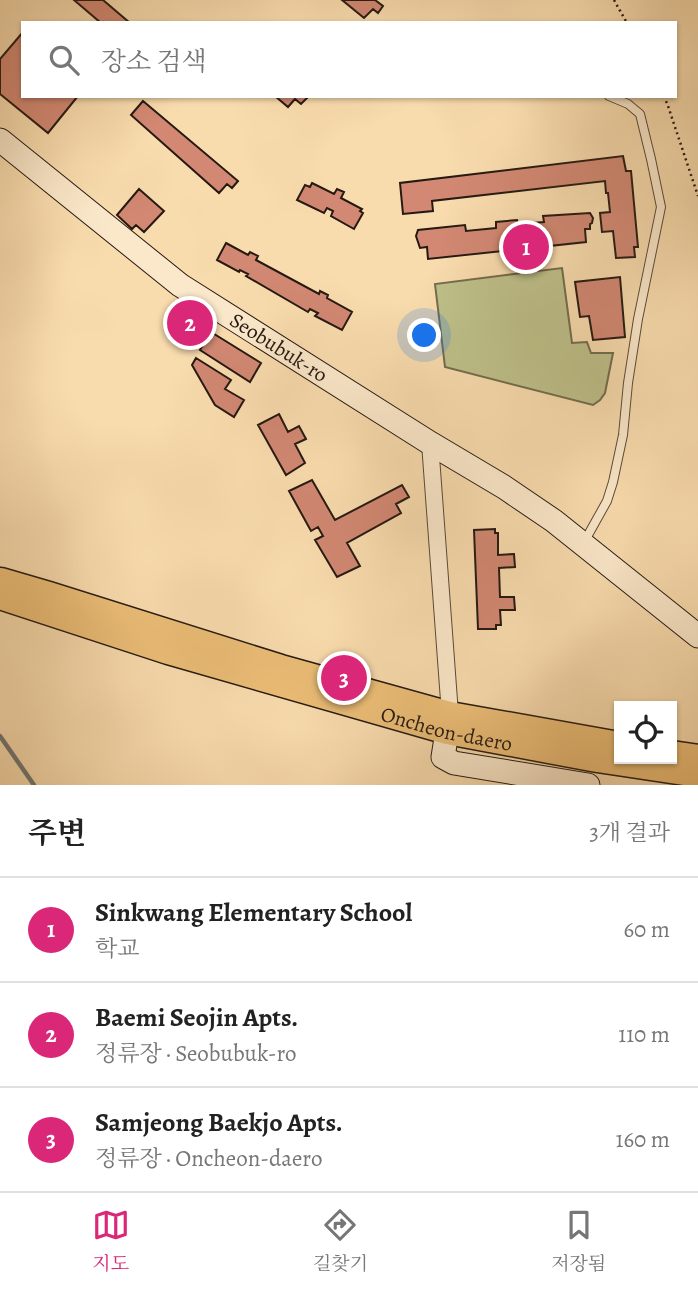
<!DOCTYPE html>
<html lang="ko">
<meta charset="utf-8">
<style>
body{margin:0;font-family:Alegreya,"Noto Serif KR",serif;background:#f2f2f2;color:#222}
.controls{position:absolute;right:21px;bottom:21px;display:grid;overflow:hidden;border-radius:0px;box-shadow:0 2px 5px #0004}
.controls button{width:63px;height:63px;display:grid;place-items:center;padding:0;border:0;border-bottom:2px solid #e0e0e0;background:#fff;color:#222;font:35px sans-serif}
.you{position:absolute;left:425px;top:336px;width:24px;height:24px;margin:-18px;border:5px solid #fff;border-radius:50%;background:#1a73e8;box-shadow:0 0 0 10px #1a73e833}
.badge{display:grid;place-items:center;width:46px;height:46px;border-radius:50%;background:#db2777;color:#fff;font-size:23px;font-weight:700}
.pin{position:absolute;translate:-50% -50%;border:4px solid #fff;box-shadow:0 2px 7px #0006}
.list{margin:0;padding:0;list-style:none}
h2{display:flex;justify-content:space-between;align-items:center;height:91px;margin:0;padding:0 28px;font-size:30px}
h2 small{font-size:23px;font-weight:400;color:#767676}
.list li{display:grid;grid-template-columns:46px 1fr auto;gap:21px;align-items:center;box-sizing:border-box;height:105px;padding:0 28px;border-top:2px solid #e0e0e0}
.list b{display:block;font-size:26px;white-space:nowrap}
.list p{margin:0;font-size:23px;white-space:nowrap;color:#767676}
.list em{font-size:23px;font-style:normal;color:#767676}
.icon{flex:none;width:38px;height:38px;fill:none;stroke:currentColor;stroke-width:2;stroke-linecap:round;stroke-linejoin:round}
.map{position:relative;flex:none;width:698px;height:785px;overflow:hidden}
.search{position:absolute;background:#fff;box-shadow:0 2px 5px #0004;left:21px;right:21px;top:21px;height:77px;display:flex;align-items:center;gap:18px;box-sizing:border-box;padding:0 24px;border-radius:0px;color:#767676;font-size:26px}
.sheet{height:406px;background:#fff}
nav{display:flex;justify-content:space-around;align-items:center;box-sizing:border-box;height:98px;border-top:2px solid #e0e0e0;background:#fff;font-size:19px;color:#767676}
nav a{display:grid;justify-items:center;gap:4px}
nav .on{color:#db2777}
.map>svg:first-child{display:block}
.green{fill:#bec08a;stroke:#726c4e;stroke-width:2}
.lines{fill:none;stroke-linecap:round;stroke-linejoin:round}
.stream{stroke:#717875;stroke-width:4.5}
.building{fill:#d28873;stroke:#251912;stroke-width:2}
.lane-casing{stroke:#5a4a39;stroke-width:10}
.street-casing{stroke:#5a4a39;stroke-width:18}
.secondary-casing{stroke:#251912;stroke-width:25}
.primary-casing{stroke:#251912;stroke-width:27}
.path{stroke:#251912;stroke-width:2.5;stroke-dasharray:2 3.5;stroke-linecap:butt}
.lane{stroke:#fbe8ca;stroke-width:8}
.street{stroke:#fbe8ca;stroke-width:16}
.secondary{stroke:#fbe8ca;stroke-width:23}
.primary{stroke:#ecbe77;stroke-width:24}
.labels{text-anchor:middle;dominant-baseline:central;stroke-width:7;stroke-linejoin:round;paint-order:stroke}
.street-label{font-size:21px;fill:#251912;stroke:#fbe8ca}
</style>
<div class="map">
<svg width="698" height="785" viewBox="0 0 698 785">
<rect width="100%" height="100%" fill="#f9dcae"/>
<filter id="stains"><feTurbulence type="fractalNoise" baseFrequency=".00286" numOctaves="4"/><feColorMatrix values="0 0 0 0 .2 0 0 0 0 .09 0 0 0 0 .02 0 0 0 .5 -.17"/></filter>
<radialGradient id="worn" r=".72"><stop offset=".6" stop-color="#630" stop-opacity="0"/><stop offset="1" stop-color="#630" stop-opacity=".3"/></radialGradient>
<!-- green -->
<path class="green" d="M562,268L572,343L587,342L591,353H613L605,393L600,400L593,405L445,367L435,284Z"/>
<g class="lines">
<!-- stream -->
<path class="stream" d="M0,736L34,785"/>
</g>
<!-- building -->
<path class="building" d="M74,0H103L130,23H101Z
M342,0H375L383,6L378,13L373,9L364,18Z
M23,32V96H78L48,133L0,94V59Z
M275,96H307L308,97L301,104L295,99L288,107Z
M143,101L238,181L232,188L227,184L219,193L131,115Z
M623,156L626,171H631L638,247H634L635,257L616,258L613,231L602,232L600,213L610,212L608,193H606L605,181L432,201L433,211L403,214L400,183Z
M312,183L334,194L337,189L344,192L341,198L362,209L360,211L363,213L354,229L331,216L333,211L327,208L324,213L297,200L305,185L310,187Z
M139,189L164,211L144,232L136,225L132,229L117,215Z
M590,213L593,218L592,223L590,224V229H585L586,242L428,259L427,247L420,248L416,236L418,230L465,225L466,231L496,228V222L517,220L518,224L544,222L543,216Z
M226,243L248,255L250,252L258,256L256,260L319,294L320,291L328,295L327,298L352,312L342,330L315,316L318,313L310,309L308,312L246,276L248,274L240,270L239,272L217,260Z
M620,277L625,337L593,340L589,316L580,317L575,282Z
M211,332L261,363L250,382L200,350Z
M196,358L231,380L225,389L244,400L234,417L215,405L192,365Z
M279,414L288,432L299,426L306,439L295,444L305,463L286,475L258,425Z
M312,480L335,520L402,485L409,497L396,504L401,513L347,543L360,566L337,577L315,540L323,536L318,527L311,531L289,491Z
M495,529V533H498V555L514,554L515,567L499,568L500,597H514L515,610H500L501,625H496V629H478L474,530Z"/>
<g class="lines">
<defs>
<path id="lane" d="M583,544L607,501L613,482L623,435L628,383L638,319L661,207L651,159L640,114L628,104L609,96"/>
<path id="street" d="M430,443L450,714L449,722"/>
<g id="secondary">
<path id="s1" d="M0,140L180,285L430,443L504,487L554,521L698,636"/>
<path d="M447,732L443,757L454,763L588,785"/>
</g>
<g id="primary">
<path d="M1,580L49,594L281,667L450,714L619,744"/>
<path id="s2" d="M0,597L168,652L447,732L597,760L698,775"/>
<path d="M672,753L698,757"/>
</g>
</defs>
<!-- lane casing -->
<use href="#lane" class="lane-casing"/>
<!-- street casing -->
<use href="#street" class="street-casing"/>
<!-- secondary casing -->
<use href="#secondary" class="secondary-casing"/>
<!-- primary casing -->
<use href="#primary" class="primary-casing"/>
<!-- path -->
<path class="path" d="M614,0L627,23
M664,96L668,106L698,196"/>
<!-- lane -->
<use href="#lane" class="lane"/>
<!-- street -->
<use href="#street" class="street"/>
<!-- secondary -->
<use href="#secondary" class="secondary"/>
<!-- primary -->
<use href="#primary" class="primary"/>
</g>
<g class="labels">
<!-- street labels -->
<g class="street-label">
<text stroke="none"><textPath href="#s1" startOffset="348">Seobubuk-ro</textPath></text>
<text stroke="none"><textPath href="#s2" startOffset="466">Oncheon-daero</textPath></text>
</g>
</g>
<rect width="100%" height="100%" filter="url(#stains)"/>
<rect width="100%" height="100%" fill="url(#worn)"/>
</svg>
<div class="controls">
<button><svg class="icon" aria-label="locate" viewBox="0 0 24 24"><circle cx="12" cy="12" r="6"/><path d="M12 2v4M12 18v4M2 12h4M18 12h4"/></svg></button>
</div>
<div class="you"></div>
<div class="pin badge" style="left:526px;top:247px">1</div>
<div class="pin badge" style="left:190px;top:323px">2</div>
<div class="pin badge" style="left:344px;top:678px">3</div>
<div class="search"><svg class="icon" aria-label="search" viewBox="0 0 24 24"><circle cx="10" cy="10" r="6"/><path d="M15 15l6 6"/></svg>장소 검색</div>
</div>
<section class="sheet">
<h2>주변<small>3개 결과</small></h2>
<ul class="list">
<li><span class="badge">1</span><div><b>Sinkwang Elementary School</b><p>학교</p></div><em>60 m</em></li>
<li><span class="badge">2</span><div><b>Baemi Seojin Apts.</b><p>정류장 · Seobubuk-ro</p></div><em>110 m</em></li>
<li><span class="badge">3</span><div><b>Samjeong Baekjo Apts.</b><p>정류장 · Oncheon-daero</p></div><em>160 m</em></li>
</ul>
</section>
<nav>
<a class="on"><svg class="icon" aria-label="map" viewBox="0 0 24 24"><path d="M3 6l6-2 6 2 6-2v14l-6 2-6-2-6 2zM9 4v14M15 6v14"/></svg>지도</a>
<a><svg class="icon" aria-label="directions" viewBox="0 0 24 24"><path d="M12 3l9 9-9 9-9-9zM9 14v-3h6M13 9l2 2-2 2"/></svg>길찾기</a>
<a><svg class="icon" aria-label="saved" viewBox="0 0 24 24"><path d="M7 4h10v16l-5-4-5 4z"/></svg>저장됨</a>
</nav>
